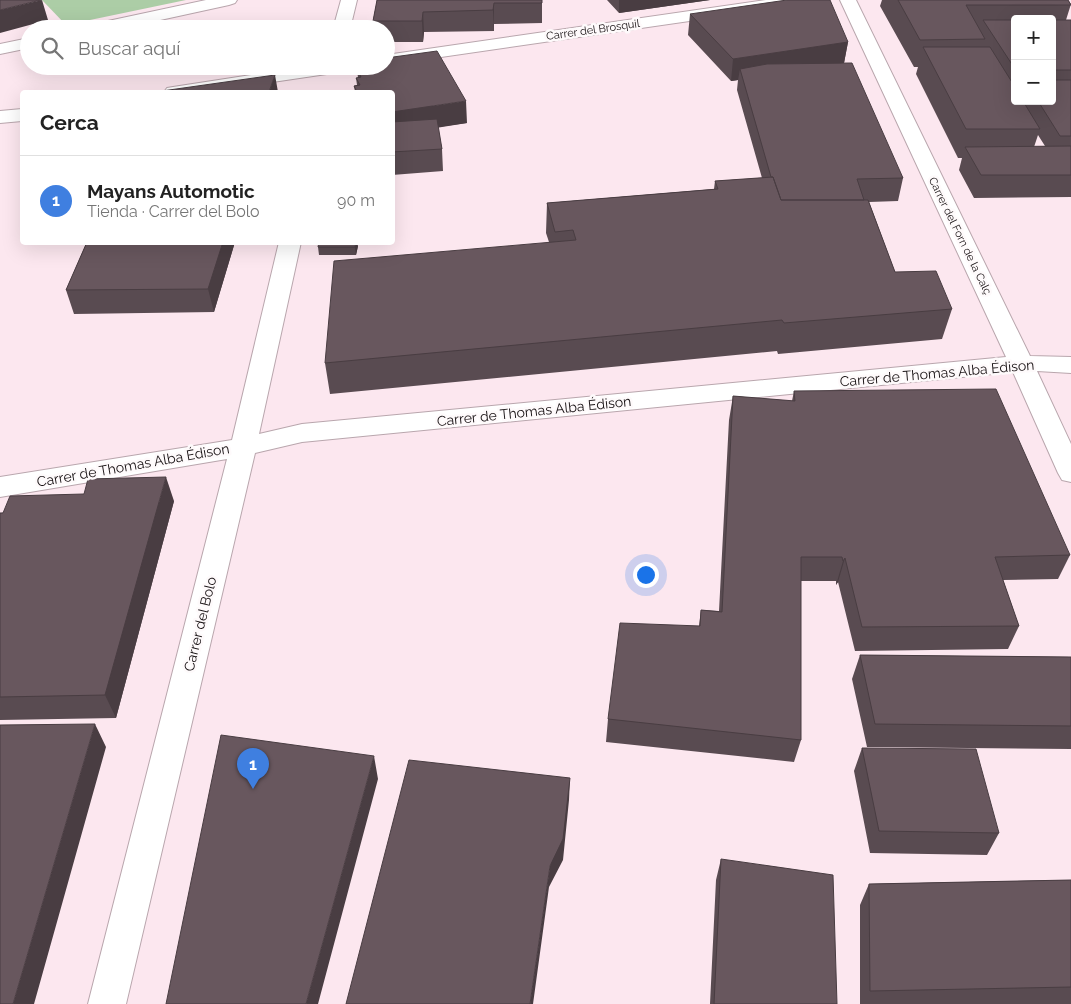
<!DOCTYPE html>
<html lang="es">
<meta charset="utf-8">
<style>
body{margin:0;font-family:Raleway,sans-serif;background:#f6f6f6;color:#222}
.controls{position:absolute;right:15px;top:15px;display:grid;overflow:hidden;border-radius:5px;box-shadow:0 5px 20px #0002}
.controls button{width:45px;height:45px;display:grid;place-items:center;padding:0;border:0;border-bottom:1px solid #e0e0e0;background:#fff;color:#222;font:25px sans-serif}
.you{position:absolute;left:645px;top:574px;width:18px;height:18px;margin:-12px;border:4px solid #fff;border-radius:50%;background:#1a73e8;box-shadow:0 0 0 8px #1a73e833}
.badge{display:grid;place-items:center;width:32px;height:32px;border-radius:50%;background:#ea580c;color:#fff;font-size:16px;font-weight:700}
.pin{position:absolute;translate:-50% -41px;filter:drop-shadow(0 1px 2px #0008)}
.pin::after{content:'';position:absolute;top:26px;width:18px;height:15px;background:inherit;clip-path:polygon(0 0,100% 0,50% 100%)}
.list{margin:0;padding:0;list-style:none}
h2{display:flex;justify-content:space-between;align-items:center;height:65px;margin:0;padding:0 20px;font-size:21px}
h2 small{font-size:16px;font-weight:400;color:#767676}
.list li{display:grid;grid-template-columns:32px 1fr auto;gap:15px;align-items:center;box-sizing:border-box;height:90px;padding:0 20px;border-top:1px solid #e0e0e0}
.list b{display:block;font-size:19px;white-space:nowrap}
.list p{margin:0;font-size:16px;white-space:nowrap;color:#767676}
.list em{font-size:16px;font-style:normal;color:#767676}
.icon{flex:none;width:28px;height:28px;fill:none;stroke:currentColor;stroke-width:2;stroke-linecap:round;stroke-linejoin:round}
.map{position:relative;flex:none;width:1071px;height:1004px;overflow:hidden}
.search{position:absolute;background:#fff;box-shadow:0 5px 20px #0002;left:20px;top:20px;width:375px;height:55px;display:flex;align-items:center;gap:12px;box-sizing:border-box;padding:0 18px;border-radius:28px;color:#767676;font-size:19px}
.panel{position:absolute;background:#fff;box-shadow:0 5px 20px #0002;left:20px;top:90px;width:375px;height:155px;border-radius:5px}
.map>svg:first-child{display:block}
.green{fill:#accda6}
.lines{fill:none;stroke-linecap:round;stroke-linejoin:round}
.minor-casing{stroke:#b9a6ad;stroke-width:2}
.minor{fill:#fff;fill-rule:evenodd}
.wall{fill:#594b51;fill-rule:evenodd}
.shaded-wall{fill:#493d42}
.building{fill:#68575e;stroke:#493d42}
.labels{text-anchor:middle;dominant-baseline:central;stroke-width:5;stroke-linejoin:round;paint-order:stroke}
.far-street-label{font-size:11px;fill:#161012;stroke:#fefafb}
.street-label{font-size:14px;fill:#161012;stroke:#fefafb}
</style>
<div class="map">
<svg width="1071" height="1004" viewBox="0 0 1071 1004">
<rect width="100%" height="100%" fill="#fce7ef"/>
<!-- green -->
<path class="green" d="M42,0H186L66,25Z"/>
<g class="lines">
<defs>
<path id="minor" d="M206,0H237L235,3L229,5L119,29H86L88,25L94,24Z
M341,0H357L350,29H333Z
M766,0H808L806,3L800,5L386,65V55Z
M840,0H856L1030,356L1071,357V373L1037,371L1071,444V482L1062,480L1058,473L1013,372L302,442L255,453L126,1004H88L227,459L0,497V477L232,440L279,242H301L259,434L302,424L1006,357Z
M29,38V48L0,54V44Z
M309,66H356L353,70L347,71L206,92H164L167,88L173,87Z
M22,109V121L0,123V111Z"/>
</defs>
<!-- minor casing -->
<use href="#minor" class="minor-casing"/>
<!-- minor -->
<use href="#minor" class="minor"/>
</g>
<!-- wall -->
<path class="wall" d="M377,0H542V23L494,24V31L424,32L423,42H386V29H374L373,21Z
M607,0H710L619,13Z
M882,0H1068L1071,4L1066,20H1071V197L974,198L959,170L962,158H958L916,74L918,67H914L880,6ZM1015,19H1052V101H1015ZM1038,135L1045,146L1034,147Z
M690,14L848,42L844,63L840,64L903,178L898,201L869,202L895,272L952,309L942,339L778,354L777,351L330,394L325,363L549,242L546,233L547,203L714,189L715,181L762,178L737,90L738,80L731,81L688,35Z
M357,69L467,123L438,127L442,149L443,171L392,175V92H355L354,86L357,85L356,78H358Z
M87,242H235L214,312L74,314L66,290Z
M358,246L356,255H319L318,247Z
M794,391L1070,555L1058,579L1003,580L1019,626L1008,649L855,651L838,582L836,585V581H801V740L794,762L606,742L608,719L699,626L701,610L719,611L729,420L733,396L792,401Z
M174,501L116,718L0,720V513Z
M860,655L1071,657V749L867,747L852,679Z
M862,748L999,833L987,855L870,853L854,771Z
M721,859L837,1004H710L716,880Z
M1071,880V1004H860V905L869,884Z"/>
<!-- shaded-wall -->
<path class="shaded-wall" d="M42,0L48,20L0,33V10Z
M619,0H710L619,13Z
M494,3V31L493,10Z
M423,12L424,32L423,42L422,21Z
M848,42L844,63L743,79L740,69L738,80L731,81L733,59Z
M275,75L278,92H269Z
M466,101L467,123L392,135V112Z
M223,242H235L214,312L208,289Z
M356,242H357L358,246L356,255L355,247Z
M166,477L174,501L116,718L105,695Z
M845,558L838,582L836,585L843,561Z
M95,724L106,747L34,1004H13Z
M374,756L378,779L318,1004H306Z
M570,778L569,800L563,860L549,887L533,1004H530L550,866Z"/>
<!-- building -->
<path class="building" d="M0,0H41L0,10Z
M377,0H542V3H494L493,10L423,12L422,21H373Z
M787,0H830L848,42L733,59L690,14Z
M898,0H1068L1071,5H966L985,39L920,40Z
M983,20H1015V69Z
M1052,20H1071V70H1052Z
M923,47H990L1015,87V101H1023L1040,129H966Z
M437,51L466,101L392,112V92H357L354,86L360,85L356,78L361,77L357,69L361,66H386V58Z
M852,63L903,178L857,179L864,200H781L773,177H771L740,69L767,64Z
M275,75L269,92H155Z
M1052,80H1071V136H1060L1038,101H1052Z
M437,119L442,149L392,152V122Z
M1071,146V175H981L965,147Z
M773,177L781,200H868L895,272L936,271L952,309L784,323L782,320L325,363L334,261L576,240L573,230L555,232L547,203L718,189L715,181Z
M87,242H223L208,289L66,290Z
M319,242H356L355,247H318Z
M996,389L1070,555L995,557L1019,626L862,627L845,558L843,561L842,557H801V740L608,719L620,623L700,626L701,610L722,612L733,396L795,401L794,391Z
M166,477L105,695L0,697V513H3L10,496L84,494L88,479Z
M860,655L1071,657V726L875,724Z
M95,724L13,1004H0V725Z
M221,735L374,756L306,1004H166Z
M862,748L976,749L999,833L879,831Z
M409,760L570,778L563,839L550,866L530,1004H346Z
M721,859L833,875L837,1004H714Z
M1071,880V987L870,991L869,884Z"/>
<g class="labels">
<!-- far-street labels -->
<g class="far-street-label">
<text transform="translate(593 30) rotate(-8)">Carrer del Brosquil</text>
<text transform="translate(960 236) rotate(64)">Carrer del Forn de la Calç</text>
</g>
<!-- street labels -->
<g class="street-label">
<text transform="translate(937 373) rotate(-5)">Carrer de Thomas Alba Édison</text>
<text transform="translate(534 411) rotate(-6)">Carrer de Thomas Alba Édison</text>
<text transform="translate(133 465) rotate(-10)">Carrer de Thomas Alba Édison</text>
<text transform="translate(200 624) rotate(-76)">Carrer del Bolo</text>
</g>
</g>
</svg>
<div class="controls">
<button>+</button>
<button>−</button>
</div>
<div class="you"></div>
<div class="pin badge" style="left:253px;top:789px;background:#3f7fe0">1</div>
<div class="search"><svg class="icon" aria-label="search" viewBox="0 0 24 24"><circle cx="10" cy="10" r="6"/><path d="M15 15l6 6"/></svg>Buscar aquí</div>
<section class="panel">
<h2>Cerca<small></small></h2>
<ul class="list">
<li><span class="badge" style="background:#3f7fe0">1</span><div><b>Mayans Automotic</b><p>Tienda · Carrer del Bolo</p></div><em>90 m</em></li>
</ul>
</section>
</div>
